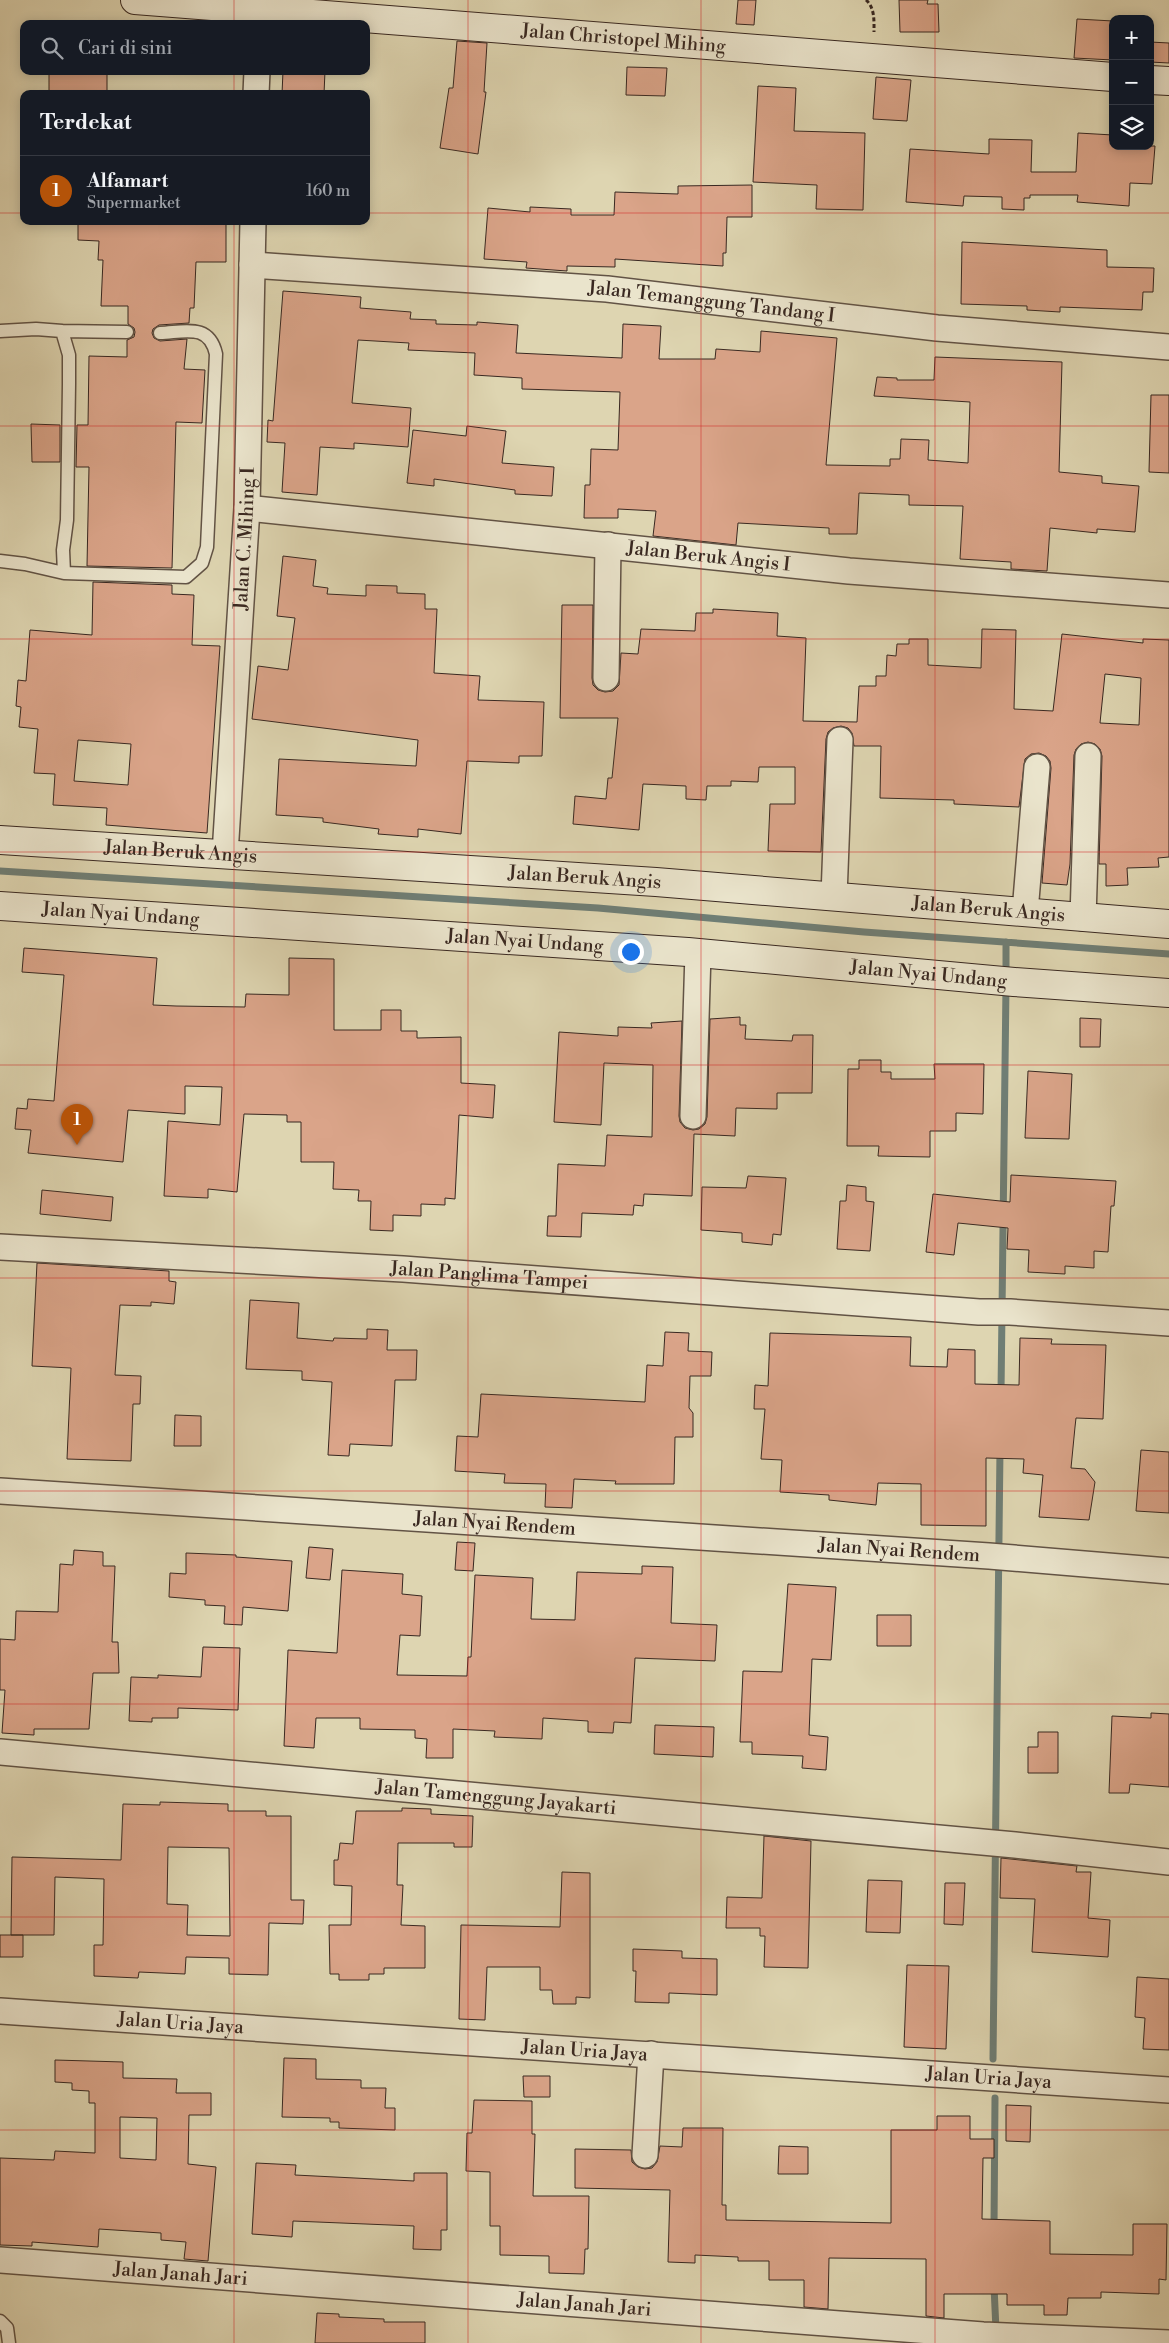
<!DOCTYPE html>
<html lang="id">
<meta charset="utf-8">
<style>
body{margin:0;font-family:"Libre Bodoni",serif;background:#20242c;color:#f1f3f6}
.controls{position:absolute;right:15px;top:15px;display:grid;overflow:hidden;border-radius:10px;box-shadow:0 2px 12px #0003}
.controls button{width:45px;height:45px;display:grid;place-items:center;padding:0;border:0;border-bottom:1px solid #363941;background:#171b24;color:#f1f3f6;font:25px sans-serif}
.you{position:absolute;left:630px;top:951px;width:18px;height:18px;margin:-12px;border:4px solid #fff;border-radius:50%;background:#1a73e8;box-shadow:0 0 0 8px #1a73e833}
.badge{display:grid;place-items:center;width:32px;height:32px;border-radius:50%;background:#b45309;color:#fff;font-size:16px;font-weight:700}
.pin{position:absolute;translate:-50% -41px;filter:drop-shadow(0 1px 2px #0008)}
.pin::after{content:'';position:absolute;top:26px;width:18px;height:15px;background:inherit;clip-path:polygon(0 0,100% 0,50% 100%)}
.list{margin:0;padding:0;list-style:none}
h2{display:flex;justify-content:space-between;align-items:center;height:65px;margin:0;padding:0 20px;font-size:21px}
h2 small{font-size:16px;font-weight:400;color:#9ea1a6}
.list li{display:grid;grid-template-columns:32px 1fr auto;gap:15px;align-items:center;box-sizing:border-box;height:70px;padding:0 20px;border-top:1px solid #363941}
.list b{display:block;font-size:19px;white-space:nowrap}
.list p{margin:0;font-size:16px;white-space:nowrap;color:#9ea1a6}
.list em{font-size:16px;font-style:normal;color:#9ea1a6}
.icon{flex:none;width:28px;height:28px;fill:none;stroke:currentColor;stroke-width:2;stroke-linecap:round;stroke-linejoin:round}
.map{position:relative;flex:none;width:1169px;height:2343px;overflow:hidden}
.search{position:absolute;background:#171b24;box-shadow:0 2px 12px #0003;left:20px;top:20px;width:350px;height:55px;display:flex;align-items:center;gap:12px;box-sizing:border-box;padding:0 18px;border-radius:10px;color:#9ea1a6;font-size:19px}
.panel{position:absolute;background:#171b24;box-shadow:0 2px 12px #0003;left:20px;top:90px;width:350px;height:135px;border-radius:10px}
.map>svg:first-child{display:block}
.lines{fill:none;stroke-linecap:round;stroke-linejoin:round}
.stream{stroke:#6f7e75;stroke-width:7}
.building{fill:#daa489;stroke:#392821;fill-rule:evenodd}
.lane-casing{stroke:#625345;stroke-width:15}
.street-casing{stroke:#625345;stroke-width:28}
.secondary-casing{stroke:#392821;stroke-width:30}
.path{stroke:#392821;stroke-width:3;stroke-dasharray:4 2.5;stroke-linecap:butt}
.lane{stroke:#eae4cc;stroke-width:12}
.street{stroke:#eae4cc;stroke-width:25}
.secondary{stroke:#eae4cc;stroke-width:28}
.grid{fill:none;stroke:#d62828;stroke-width:1;stroke-opacity:0.55}
.labels{text-anchor:middle;dominant-baseline:central;stroke-width:4.5;stroke-linejoin:round;paint-order:stroke}
.street-label{font-size:19px;fill:#392821;stroke:#eae4cc}
</style>
<div class="map">
<svg width="1169" height="2343" viewBox="0 0 1169 2343">
<rect width="100%" height="100%" fill="#ded5b1"/>
<filter id="stains"><feTurbulence type="fractalNoise" baseFrequency=".004" numOctaves="4"/><feColorMatrix values="0 0 0 0 .2 0 0 0 0 .09 0 0 0 0 .02 0 0 0 .5 -.17"/></filter>
<radialGradient id="worn" r=".72"><stop offset=".6" stop-color="#630" stop-opacity="0"/><stop offset="1" stop-color="#630" stop-opacity=".3"/></radialGradient>
<g class="lines">
<!-- stream -->
<path class="stream" d="M0,871L598,908L864,932L1169,954
M1006,976V942
M1001,1393L1006,986
M993,2059L1000,1449
M994,2228L995,2098
M994,2286L996,2330"/>
</g>
<!-- building -->
<path class="building" d="M738,0H756L754,25L736,24Z
M899,0H928L927,4H938L939,32H900Z
M1077,19L1113,21V60L1074,58Z
M457,41L487,43L484,92H486L478,154L440,148L449,88H453Z
M1150,42L1169,43V63L1150,62Z
M627,67L667,68L665,96L626,95Z
M49,71H107V94H49Z
M283,71H325L324,94H282Z
M876,77L911,80L907,121L873,119Z
M758,86L796,88L794,131L865,133L863,210L816,209L817,185L753,182Z
M1078,133L1113,135V146H1155L1152,184L1130,183L1129,206L1077,202L1078,195H1030V198H1024V210L1002,209V197L964,196L963,206L906,202L910,149L989,154V139L1032,140L1031,172H1076Z
M752,185V217H727L726,253H723V266L615,259V267L567,266V271L526,268L527,262L484,259L488,208L530,212V207L571,209V215H614L615,192L678,194V186Z
M78,221H226V262H196L194,308H190L189,323L159,325L153,329L152,333L154,338L160,341L187,339L184,369L205,370L202,423L176,422L172,568L87,566L89,467H76L77,425H88L89,356L127,357V340L134,337L135,332L134,328L128,324V306H101L103,260H98L99,241L78,240Z
M962,242L1107,250V267L1154,268L1153,292H1143L1142,310L1060,307V312L1027,310V306L961,304Z
M283,291L361,297L360,308L411,312L410,319L436,320V324L477,325V322L518,325L516,353L622,358L623,324L661,326L659,359H715L716,349L760,352L761,331L837,338L826,465L890,466V459H900L901,439L929,440L928,460L968,463L970,402L874,396L877,377L897,378V380H934L935,357L1062,362L1059,472L1102,476V483L1139,486L1135,532L1097,529V533L1050,528L1047,571L1011,569V562L960,559L963,506L909,505V495L859,493L857,534H829V528L738,523L736,545L653,536L656,511L618,509V518H584L585,485H590L591,449L618,450L620,392L522,389V378L474,375L475,353L408,350L409,343L358,340L352,403L411,408L408,447L354,443V449L320,447L317,495L282,492L285,443L267,442L268,420L273,421Z
M1151,395H1169V473L1149,472Z
M31,424L60,425V462H32Z
M467,426L506,431L502,463L554,467L552,496L515,494V490L434,479V486L407,483L413,430L466,436Z
M283,556L316,560L313,586L328,588L327,594L366,596V585L397,586V593L425,594V609H437L434,673L480,676L478,700L544,702L542,756H519V763L467,761L461,834L418,829V837L378,834L379,829L323,822V818L276,815L279,759L416,766L418,740L252,719L258,666L288,670L295,618L277,616Z
M93,582L172,585V594L194,595L192,645L220,646L207,833L106,825L107,808L53,805L55,774L34,773L38,729L19,727L21,707L16,706L18,680L26,681L30,630L92,635ZM78,740L131,744L128,785L74,781Z
M562,605H593L592,678L593,685L598,690L605,692L613,691L619,685L621,653L638,654L641,629L695,631L696,613H713V609L778,613L777,636L806,638L803,721L857,722L859,686H876V676H886L887,655L896,656L897,644H909V639H928V665L981,668L982,629L1016,630L1014,709L1053,711L1062,634L1143,643V639L1169,640V857L1158,858L1159,867L1127,868L1128,885L1106,886V864H1099L1102,756L1100,749L1095,744L1088,742L1081,744L1076,749L1074,755L1070,864L1067,885L1042,883L1051,768L1050,761L1046,756L1039,753L1031,754L1025,759L1019,807L954,804V800L880,798L881,746H854L852,733L848,728L841,726L833,728L828,732L826,739L821,852L768,851L770,804H795V767H759L758,782L731,781V786H707L706,800L686,799V786L643,784L639,830L573,824L575,796L606,799L608,778H612L618,718H560ZM1105,674L1141,678L1139,725L1100,723Z
M24,948L157,958L153,1005L176,1006L245,1007L246,994L289,995V958L334,959V1030H381V1010H401V1031H417V1038L461,1037V1083L495,1085L493,1118L459,1115L455,1199L445,1198V1205L421,1204V1216L393,1215V1231L370,1230L371,1201H358L359,1190L333,1189L334,1162H301V1122H287V1115L244,1114L237,1192L208,1189V1198L164,1196L168,1121L220,1125L222,1087L185,1086V1114L128,1110L123,1162L28,1153L31,1130L15,1129L17,1108L27,1109L28,1099L54,1101L64,975L22,972Z
M740,1017V1025H746L745,1039L792,1041L793,1035H813L812,1093H777V1109L736,1108L735,1136L694,1134L692,1196L644,1194L643,1206L634,1205L633,1215L582,1213L581,1237L547,1236L548,1216H556L558,1164L605,1166L607,1135L652,1137L653,1065L604,1063L601,1125L554,1122L559,1032L618,1036V1027L652,1028L651,1023L682,1021L679,1116L680,1122L685,1128L693,1130L699,1129L705,1124L707,1117L710,1019Z
M1080,1018L1101,1019L1100,1047H1080Z
M859,1060H881V1072H891V1079H935L934,1064H984L983,1114L956,1113V1131H930V1157L878,1156L879,1146H847L848,1069H859Z
M1028,1071L1072,1074L1069,1139L1025,1138Z
M1011,1175L1116,1181L1114,1206H1111L1108,1252L1094,1251V1268L1065,1266V1274L1028,1272L1029,1250L1007,1249L1008,1228L958,1223L954,1255L926,1252L933,1194L1010,1202Z
M748,1176L786,1178L781,1235L773,1234L772,1245L742,1242V1233L701,1230L702,1187L746,1188Z
M847,1185L866,1187V1201L874,1202L870,1251L837,1249L840,1201H846Z
M42,1190L113,1197L111,1221L40,1214Z
M37,1263L169,1271V1281L176,1282L174,1304L151,1302V1306L120,1305L115,1375L141,1376L140,1404H133L131,1461L67,1459L71,1368L32,1366Z
M250,1300L299,1303L297,1338L333,1341L334,1338L367,1339V1329L388,1330L387,1350H417L416,1380H395L392,1446L350,1444L349,1456L328,1455L332,1382L302,1380V1371L246,1369Z
M665,1332L689,1333L688,1351L712,1352L711,1376H690L689,1408L693,1413V1437H675L674,1484H615L616,1481L574,1479L572,1508L545,1507L546,1484L504,1483L505,1474L455,1471L457,1436L478,1437L481,1394L645,1402L647,1365L663,1366Z
M770,1333L911,1337L910,1366L947,1367L948,1349L975,1350V1384L1019,1385L1020,1338L1052,1339L1051,1344L1106,1345L1103,1419L1076,1418L1075,1427L1071,1468L1085,1469L1095,1482L1089,1520L1039,1517L1043,1475L1023,1473L1024,1459L986,1458V1526L921,1525V1484L878,1483L876,1505L829,1500V1495L780,1492L782,1460L761,1459L765,1409H754L755,1385L768,1386Z
M175,1415L201,1416V1446H174Z
M1141,1450L1169,1452V1513L1136,1511Z
M457,1542L475,1543L473,1571L455,1570Z
M309,1547L333,1549L330,1580L306,1578Z
M74,1550L103,1552V1566H115L112,1642H118L119,1673H93L89,1729H34V1735L2,1733L5,1690H0V1639L15,1640L16,1611L58,1612L60,1564L73,1565Z
M186,1553L236,1555V1557L292,1561L288,1611L243,1607L242,1625L224,1624L225,1606L205,1605V1600L169,1597L170,1573L186,1574Z
M642,1566L673,1567L671,1623L717,1625L715,1661L635,1658L631,1723L614,1722L613,1733L588,1732V1721L543,1718L542,1739L494,1737L495,1731L453,1729V1758H426L427,1739L415,1738V1730L360,1729V1718H316L314,1748L284,1746L288,1650L337,1653L342,1570L403,1574L402,1594L422,1596L420,1636L400,1635L397,1675L467,1676L468,1657H471L475,1575L533,1578L531,1619L575,1620L577,1572L642,1574Z
M788,1584L836,1587L831,1660L812,1659L809,1735L828,1737L826,1770L802,1768L803,1756L752,1754V1742H740L743,1671L782,1672Z
M877,1615H911V1646H877Z
M203,1647L240,1648L238,1710L178,1708V1718H152V1722L129,1721L131,1677L158,1678V1675L201,1677Z
M1151,1713L1169,1714V1787L1130,1784L1129,1793H1109L1112,1716L1151,1718Z
M655,1725L714,1727L713,1757L654,1754Z
M1038,1732H1058V1773H1028V1747H1038Z
M160,1802L228,1804V1811H266V1816H291V1900H304L303,1924L269,1923L268,1975L229,1974V1958L186,1957L185,1974L139,1972L138,1978L94,1976V1945H103L104,1879L55,1877L54,1935H11L12,1857L121,1860L123,1804L160,1805ZM168,1847L229,1848L230,1936L187,1935L188,1905L167,1904Z
M402,1808L431,1809V1814L473,1816L472,1847H454V1843H398L397,1885H403L401,1925L425,1926V1968H384V1974H369V1980H339V1974H330L329,1925H351L352,1886L334,1885V1860H338L340,1843L353,1844L356,1811H402Z
M764,1836L811,1841L808,1968L764,1967L765,1936H760V1928H726L727,1897L762,1898Z
M1001,1858L1077,1866L1076,1872H1091L1088,1918L1110,1920L1108,1957L1032,1952L1035,1899L1000,1898Z
M562,1872L590,1873V1998L576,1997V2004H553L552,1990H540V1967H487L485,2020L459,2019L461,1925L560,1927Z
M868,1880L902,1881L900,1933L866,1932Z
M945,1883H965L963,1925L944,1924Z
M0,1935H23V1957H0Z
M633,1949L682,1951V1958L717,1959V1995L669,1993V2003L635,2002L636,1971H633Z
M907,1965L949,1966L946,2049L904,2047Z
M1137,1977L1169,1979V2050L1143,2049L1145,2018L1135,2017Z
M284,2058L316,2059V2079L361,2080V2088H386L385,2108H395V2130L339,2128V2122H330V2118L282,2117Z
M55,2060L123,2062V2078L177,2079L176,2093H211V2115H189L188,2164L216,2167L208,2261L184,2259L186,2242L161,2240V2233L99,2229L98,2247L32,2242V2246L0,2245V2158L54,2160L55,2151L95,2153V2103H89V2091L72,2090V2083L55,2082ZM120,2117L157,2118L156,2160L120,2158Z
M523,2076H550V2097H524Z
M474,2100L532,2101V2134H535L533,2196H589L588,2249H585L584,2274L549,2273V2256L500,2255V2226H490V2172L466,2171L467,2133H472Z
M1006,2105L1031,2106L1030,2142L1006,2141Z
M937,2116H970V2139H994V2158H983L982,2219L1050,2221V2254L1133,2255V2224H1167L1166,2280L1159,2279V2294L1101,2292V2298H1068L1067,2315H1044V2305H1007V2294H944V2318L926,2316V2259L829,2258L828,2309L804,2307V2280H769V2261H738V2257L695,2255V2263L668,2262L670,2190L575,2188V2149L631,2150L632,2162L638,2167L645,2169L652,2168L657,2162L660,2146L682,2147L683,2128H723L722,2205H726V2220L891,2223V2130H937Z
M779,2146L808,2147V2174H778Z
M256,2163L296,2165L295,2175L414,2181V2173H447V2230H441V2250L413,2249L414,2226L293,2221L292,2237L252,2234Z
M317,2313L339,2314V2317L384,2319V2322H425V2343H315Z"/>
<g class="lines">
<defs>
<path id="lane" d="M0,331L36,329L62,331L69,355V384L67,520L63,550L64,573L25,564L0,561
M62,331L127,332
M64,573L186,577L202,563L207,547L216,354C209,323 185,332 160,333
M0,2321L7,2328L9,2343"/>
<g id="street">
<path d="M256,94L257,71"/>
<path id="s1" d="M252,265L607,289L937,328L1169,347"/>
<path id="s2" d="M247,508L849,571L1169,595"/>
<path d="M606,678L608,545"/>
<path id="s3" d="M225,854L247,508L253,221"/>
<path d="M834,896L840,740"/>
<path d="M1025,912L1037,767"/>
<path d="M1083,918L1088,756"/>
<path d="M693,1116L698,953"/>
<path id="s4" d="M0,1247L403,1269L979,1312H1010L1169,1323"/>
<path id="s5" d="M0,1491L989,1556L1169,1571"/>
<path id="s6" d="M0,1752L1015,1845L1169,1862"/>
<path id="s7" d="M0,2011L1169,2090"/>
<path d="M645,2155L651,2054"/>
<path id="s8" d="M0,2260L983,2335L1169,2343"/>
</g>
<g id="secondary">
<path id="s9" d="M135,0L1113,77"/>
<path d="M1150,80L1169,81"/>
<path id="s10" d="M0,840L656,882L1169,924"/>
<path id="s11" d="M0,906L688,952L1014,982L1169,993"/>
</g>
</defs>
<!-- lane casing -->
<use href="#lane" class="lane-casing"/>
<!-- street casing -->
<use href="#street" class="street-casing"/>
<!-- secondary casing -->
<use href="#secondary" class="secondary-casing"/>
<!-- path -->
<path class="path" d="M866,0C875,8 874,21 874,32"/>
<!-- lane -->
<use href="#lane" class="lane"/>
<!-- street -->
<use href="#street" class="street"/>
<!-- secondary -->
<use href="#secondary" class="secondary"/>
</g>
<!-- grid -->
<path class="grid" d="M234,0V24M468,0V2343M701,0V2343M935,0V2343M234,71V94M0,213H24M366,213H1169M234,221V2343M0,426H1169M0,639H1169M0,852H1169M0,1065H1169M0,1278H1169M0,1491H1169M0,1704H1169M0,1917H1169M0,2130H1169"/>
<g class="labels">
<!-- street labels -->
<g class="street-label">
<text stroke="none"><textPath href="#s9" startOffset="490">Jalan Christopel Mihing</textPath></text>
<text stroke="none"><textPath href="#s1" startOffset="461">Jalan Temanggung Tandang I</textPath></text>
<text stroke="none"><textPath href="#s3" startOffset="316">Jalan C. Mihing I</textPath></text>
<text stroke="none"><textPath href="#s2" startOffset="464">Jalan Beruk Angis I</textPath></text>
<text stroke="none"><textPath href="#s10" startOffset="181">Jalan Beruk Angis</textPath></text>
<text stroke="none"><textPath href="#s10" startOffset="586">Jalan Beruk Angis</textPath></text>
<text stroke="none"><textPath href="#s10" startOffset="991">Jalan Beruk Angis</textPath></text>
<text stroke="none"><textPath href="#s11" startOffset="121">Jalan Nyai Undang</textPath></text>
<text stroke="none"><textPath href="#s11" startOffset="526">Jalan Nyai Undang</textPath></text>
<text stroke="none"><textPath href="#s11" startOffset="931">Jalan Nyai Undang</textPath></text>
<text stroke="none"><textPath href="#s4" startOffset="490">Jalan Panglima Tampei</textPath></text>
<text stroke="none"><textPath href="#s5" startOffset="496">Jalan Nyai Rendem</textPath></text>
<text stroke="none"><textPath href="#s5" startOffset="901">Jalan Nyai Rendem</textPath></text>
<text stroke="none"><textPath href="#s6" startOffset="498">Jalan Tamenggung Jayakarti</textPath></text>
<text stroke="none"><textPath href="#s7" startOffset="181">Jalan Uria Jaya</textPath></text>
<text stroke="none"><textPath href="#s7" startOffset="586">Jalan Uria Jaya</textPath></text>
<text stroke="none"><textPath href="#s7" startOffset="991">Jalan Uria Jaya</textPath></text>
<text stroke="none"><textPath href="#s8" startOffset="181">Jalan Janah Jari</textPath></text>
<text stroke="none"><textPath href="#s8" startOffset="586">Jalan Janah Jari</textPath></text>
</g>
</g>
<rect width="100%" height="100%" filter="url(#stains)"/>
<rect width="100%" height="100%" fill="url(#worn)"/>
</svg>
<div class="controls">
<button>+</button>
<button>−</button>
<button><svg class="icon" aria-label="layers" viewBox="0 0 24 24"><path d="M12 4l9 5-9 5-9-5zM3 14l9 5 9-5"/></svg></button>
</div>
<div class="you"></div>
<div class="pin badge" style="left:77px;top:1145px">1</div>
<div class="search"><svg class="icon" aria-label="search" viewBox="0 0 24 24"><circle cx="10" cy="10" r="6"/><path d="M15 15l6 6"/></svg>Cari di sini</div>
<section class="panel">
<h2>Terdekat<small></small></h2>
<ul class="list">
<li><span class="badge">1</span><div><b>Alfamart</b><p>Supermarket</p></div><em>160 m</em></li>
</ul>
</section>
</div>
